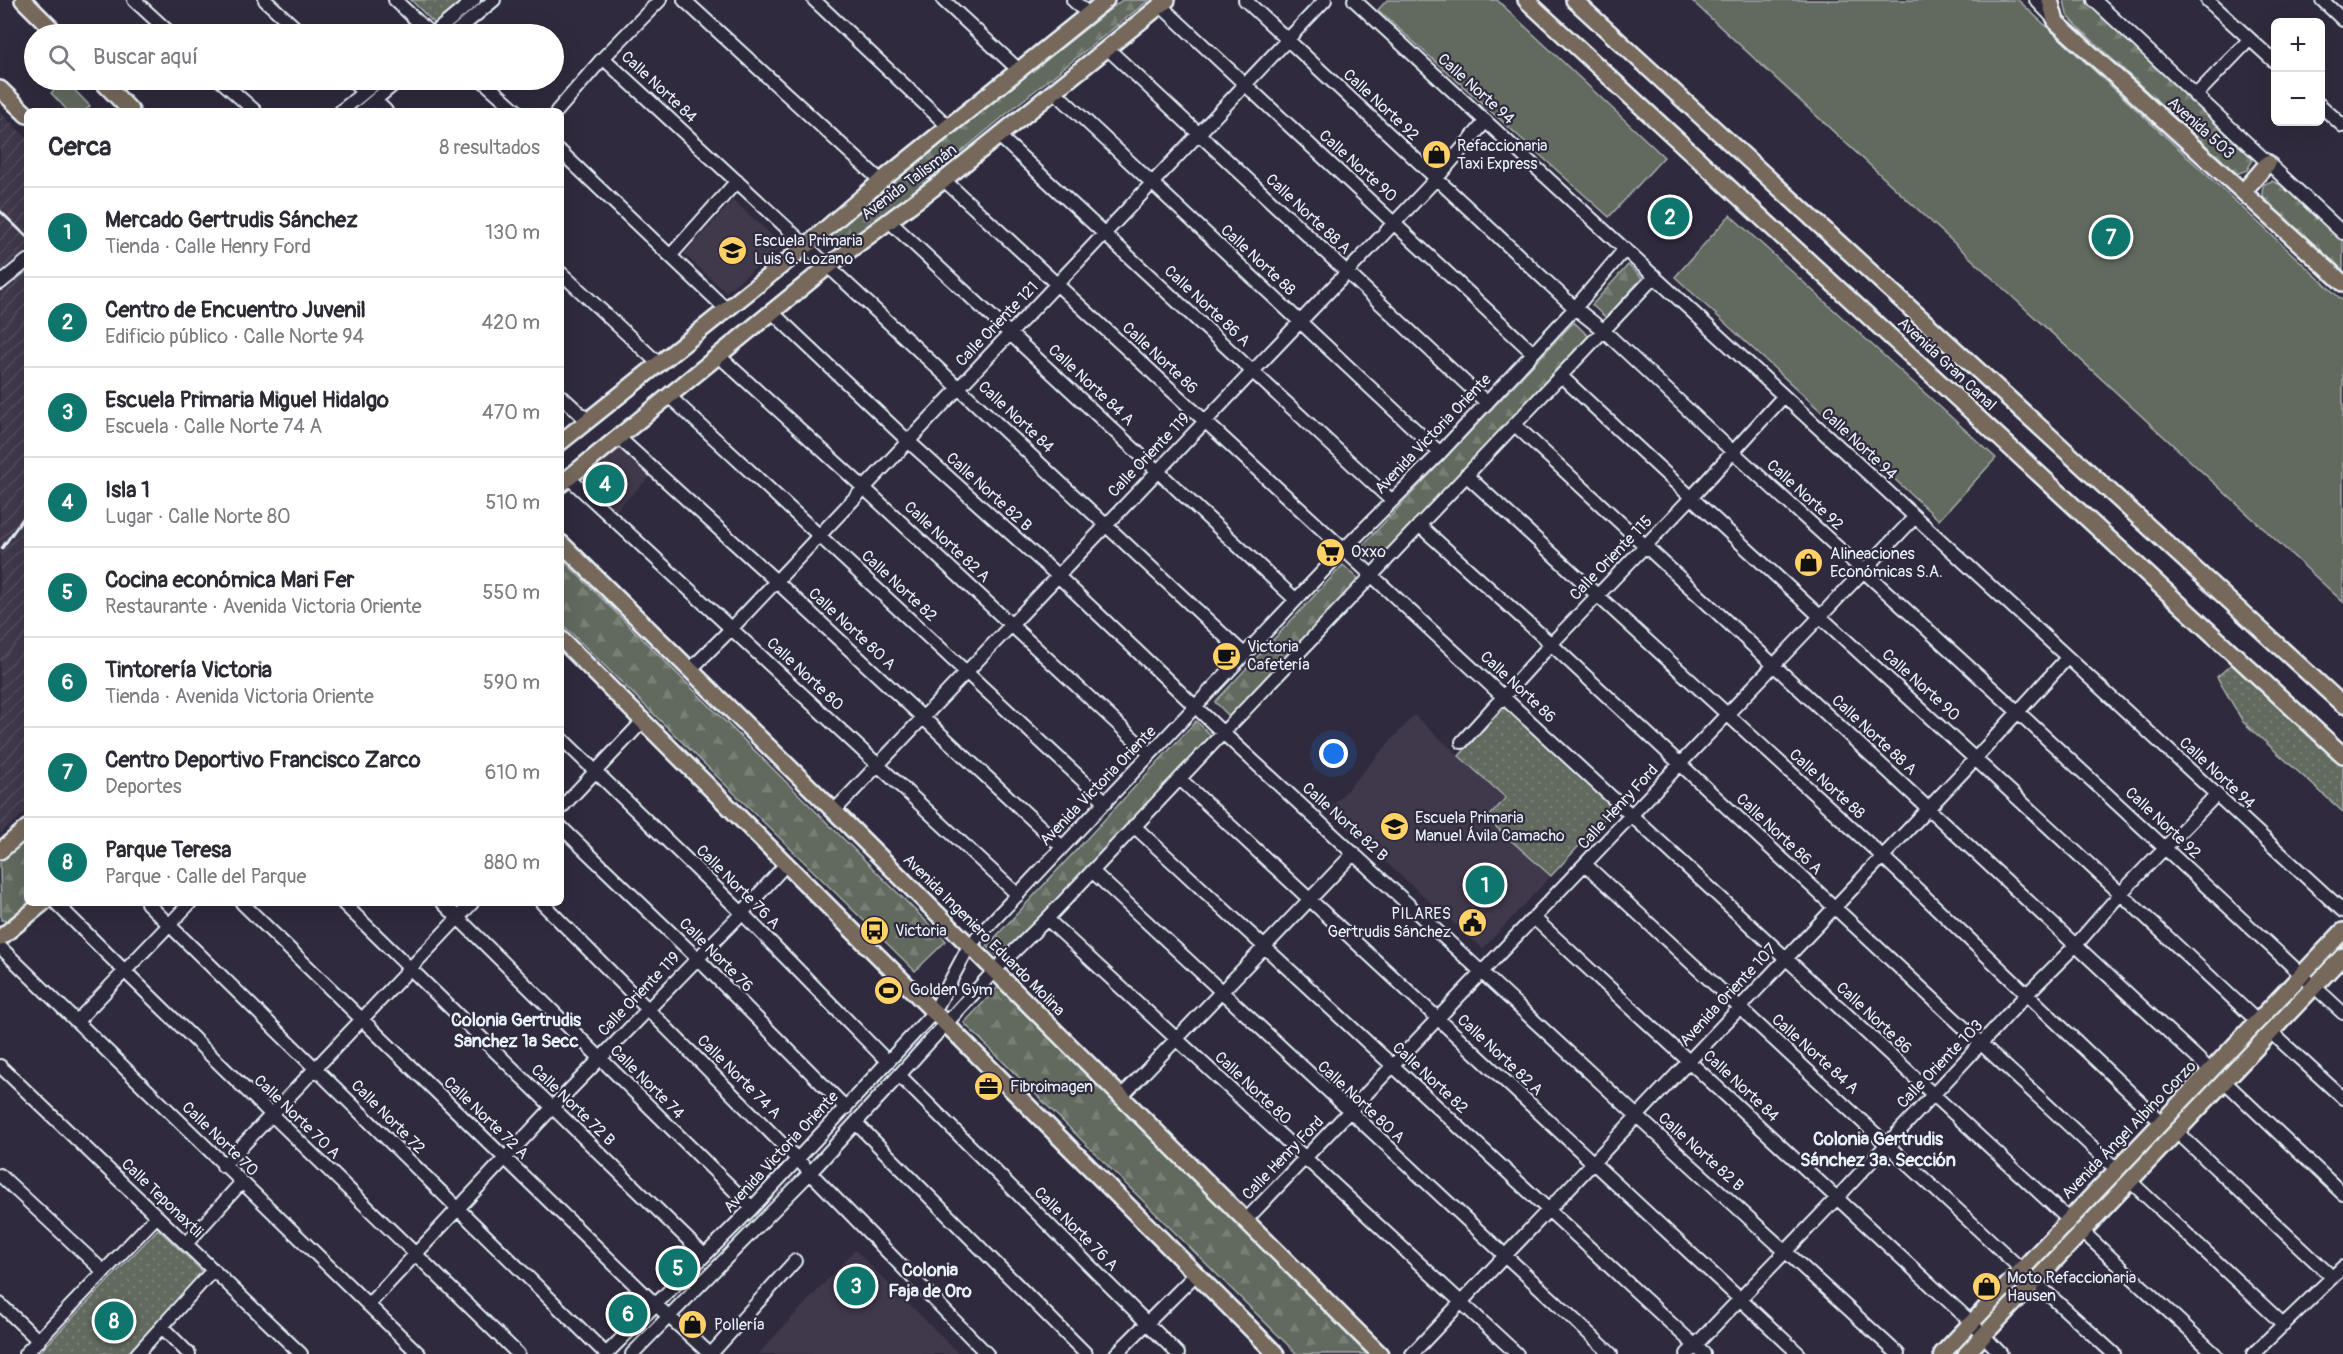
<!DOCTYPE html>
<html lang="es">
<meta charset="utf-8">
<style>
body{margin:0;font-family:Pangolin,sans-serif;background:#f7f7f7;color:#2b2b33}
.controls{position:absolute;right:18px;top:18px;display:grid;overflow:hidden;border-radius:9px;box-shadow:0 6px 24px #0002}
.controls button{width:54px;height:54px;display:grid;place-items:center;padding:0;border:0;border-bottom:2px solid #e1e1e2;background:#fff;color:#2b2b33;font:30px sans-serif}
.you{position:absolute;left:1334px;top:754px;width:21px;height:21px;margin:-15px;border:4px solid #fff;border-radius:50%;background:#1a73e8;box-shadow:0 0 0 9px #1a73e833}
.badge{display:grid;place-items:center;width:39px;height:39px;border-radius:50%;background:#0f766e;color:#fff;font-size:20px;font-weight:700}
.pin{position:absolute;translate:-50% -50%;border:3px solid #fff;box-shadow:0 2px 6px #0006}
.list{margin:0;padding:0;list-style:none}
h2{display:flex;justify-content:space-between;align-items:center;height:78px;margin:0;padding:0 24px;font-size:26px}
h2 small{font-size:20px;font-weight:400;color:#7c7c81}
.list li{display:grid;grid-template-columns:39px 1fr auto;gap:18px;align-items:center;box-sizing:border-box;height:90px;padding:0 24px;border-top:2px solid #e1e1e2}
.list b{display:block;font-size:22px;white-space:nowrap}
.list p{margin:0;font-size:20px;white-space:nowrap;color:#7c7c81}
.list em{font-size:20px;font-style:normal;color:#7c7c81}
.icon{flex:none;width:33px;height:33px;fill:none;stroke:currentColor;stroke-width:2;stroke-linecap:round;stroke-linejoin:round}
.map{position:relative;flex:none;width:2343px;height:1354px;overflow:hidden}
.search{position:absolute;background:#fff;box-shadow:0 6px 24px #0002;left:24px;top:24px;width:540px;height:66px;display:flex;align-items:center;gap:15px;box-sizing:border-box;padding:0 21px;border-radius:33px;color:#7c7c81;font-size:22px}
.panel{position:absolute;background:#fff;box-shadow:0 6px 24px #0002;left:24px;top:108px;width:540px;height:798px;border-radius:9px}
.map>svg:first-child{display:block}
.built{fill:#40374b}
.industrial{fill:url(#industrial-furrows)}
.grass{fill:#626a5e;stroke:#a5aeab;stroke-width:1.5}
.forest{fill:url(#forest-firs);stroke:#a5aeab;stroke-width:1.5}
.park{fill:url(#park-dots);stroke:#a5aeab;stroke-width:1.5}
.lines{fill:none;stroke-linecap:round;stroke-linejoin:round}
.minor-casing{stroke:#e8f1f8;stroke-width:16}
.major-casing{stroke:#e8f1f8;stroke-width:20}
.minor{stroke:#2f2a3d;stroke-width:12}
.major{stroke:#76695c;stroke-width:15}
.rail{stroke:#e8f1f8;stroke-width:3}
.labels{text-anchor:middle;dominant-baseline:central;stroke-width:4.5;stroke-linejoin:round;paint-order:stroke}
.street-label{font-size:16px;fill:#e8f1f8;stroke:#2f2a3d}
.poi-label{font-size:16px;fill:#e8f1f8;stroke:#2f2a3d;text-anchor:start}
.neighbourhood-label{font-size:18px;font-weight:bold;fill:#e8f1f8;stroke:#2f2a3d}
</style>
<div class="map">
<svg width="2343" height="1354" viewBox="0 0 2343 1354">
<defs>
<pattern id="industrial-furrows" width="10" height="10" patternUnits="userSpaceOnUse" patternTransform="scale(1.5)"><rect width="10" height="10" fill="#40374b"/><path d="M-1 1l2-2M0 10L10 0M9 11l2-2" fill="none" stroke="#524b5d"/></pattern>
<pattern id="forest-firs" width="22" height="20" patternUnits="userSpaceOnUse" patternTransform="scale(1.5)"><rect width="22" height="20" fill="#626a5e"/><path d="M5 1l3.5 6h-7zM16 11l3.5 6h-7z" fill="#788076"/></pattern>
<pattern id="park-dots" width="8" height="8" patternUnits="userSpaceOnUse" patternTransform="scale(1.5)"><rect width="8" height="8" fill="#626a5e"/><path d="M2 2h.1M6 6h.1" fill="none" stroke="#788076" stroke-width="1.8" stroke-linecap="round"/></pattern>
</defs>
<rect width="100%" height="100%" fill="#2f2a3d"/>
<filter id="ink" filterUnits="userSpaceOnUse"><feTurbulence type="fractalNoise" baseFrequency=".0167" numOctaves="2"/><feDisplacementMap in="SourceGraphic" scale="12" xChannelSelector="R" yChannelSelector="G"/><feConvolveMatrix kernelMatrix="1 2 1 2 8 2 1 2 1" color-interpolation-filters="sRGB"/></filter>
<g filter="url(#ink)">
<!-- built -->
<path class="built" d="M733,200L784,246L725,292L684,254Z
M622,445L653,474L612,514L579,484Z
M1414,715L1506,798L1487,819L1551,876L1483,949L1328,811Z
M855,1250L959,1354H758Z"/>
<!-- industrial -->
<path class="industrial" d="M0,112L27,138V811L0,834Z"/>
<!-- grass -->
<path class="grass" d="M1387,0H1497L1664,157L1609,217L1378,10Z
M1691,0H2018L2343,301V602Z
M65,80L90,106L85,111H68L51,93Z
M1730,215L1996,458L1939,520L1675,277Z"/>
<!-- forest -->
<path class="forest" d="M1122,0H1149L1022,101L859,237L843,248H837L832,243L831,236L835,228Z
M2064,0H2086L2251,154L2252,161L2247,170L2237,174L2225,164L2080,29L2067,15Z
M2272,181L2281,185L2343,241V273L2264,200L2262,190L2264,184Z
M1628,265L1642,278L1606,318L1592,305Z
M1574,322L1589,337L1377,560L1362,546Z
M561,558L946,941L915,971L561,623Z
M1343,565L1359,579L1230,717L1215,702Z
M1196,721L1212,736L1002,960L987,946Z
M27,839V903H29L7,921L1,920L0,862Z
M998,987L1368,1354H1297L964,1023Z"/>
<!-- park -->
<path class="park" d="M411,0H464L437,26Z
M2234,662L2343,764V812L2243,722L2217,677Z
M1504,706L1615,807L1551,876L1487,819L1506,798L1459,756Z
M158,1229L204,1273L127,1354H38Z"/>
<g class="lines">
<defs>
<path id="minor" d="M134,0L171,34
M265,0L302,34
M395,0L431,34
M684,0L881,181
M814,0L949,127
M943,0L1020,71
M1073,0L1088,14
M1245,0L1575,308L1604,331L1733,452L2018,712L2343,1013
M1354,0L2343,911
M2036,0L2056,21
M2094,0L2343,233
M2207,0L2276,63
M2322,0L2343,20
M1160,5L1533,353
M433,34L474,0
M453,34L494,0
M1108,49L1487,403
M603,58C819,256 1031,456 1245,655
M220,80L255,111
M350,80L364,92
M482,80L517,111
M1054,91L1440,453
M2195,96L2250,39
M375,100L386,111
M2320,105L2343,126
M341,111L379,80
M362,111L399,80
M557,111L603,58L660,0
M999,136L1392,501
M561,152L726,309
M944,180L2068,1219
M888,220L1296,600
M671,255L737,181
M561,273L658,363
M0,283L27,261
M772,312L908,441L1057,575L1223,733L1637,1116L1898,1354
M719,356L864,488L1150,754
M1561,376C1791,592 2027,804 2257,1021
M561,396L587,420
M669,396L1106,802
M1515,425L2210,1070
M618,437L776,581L1062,847
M1466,475L1882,856L2161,1122
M569,478L1018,895
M1419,525L1551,644L2116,1169
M690,670L732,628L1325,0
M561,738L742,913L888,1062
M1462,742L1551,644L1691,498L1783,397
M1180,779L1799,1354
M561,808L643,721
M834,811L1436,179L1486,121
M1134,826L1704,1354
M561,827L697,958L846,1108
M1586,865L2021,1269
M1092,871L1611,1354
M56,903C208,1055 364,1203 518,1354
M147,903L606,1354
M242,903L655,1304L710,1354
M343,903L704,1255
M443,903L752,1208
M542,903L797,1159L987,1354
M1047,919L1517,1354
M1535,919L1971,1322L2001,1354
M0,947L419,1354
M77,1021L190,903
M2271,1032L2343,1098
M0,1066L301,1354
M900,1076L1178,1354
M2224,1081L2343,1194
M1121,1097L1354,853
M856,1123L1086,1354
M2177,1132L2332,1277
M223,1166L472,903
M0,1175L104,1272
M2130,1181L2284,1325
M1245,1221L1914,518
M2083,1232L2215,1354
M186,1244L241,1183
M2035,1282L2114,1354
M0,1304L39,1341
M368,1305L552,1108L742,913L787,863
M162,1327L189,1354
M25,1354L157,1216
M137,1354L213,1270
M606,1354L752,1208L934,1012L969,946L1344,549L1440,453L1575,308L1625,249
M632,1354L809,1174L994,971L1047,919L1655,276
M711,1354L795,1261
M1116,1354L1195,1275
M1412,1354L1976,758L2067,658
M1687,1354L1837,1198L2027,994L2075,946L2121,893L2216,795
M2253,1354L2343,1267"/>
<path id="major" d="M23,0L57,34
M1526,0L2343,755
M1574,0L2343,705
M2050,0L2056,22L2343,283
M101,80L131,111
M0,89L27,115
M2244,191L2268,163
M561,442L806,246L881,181L1106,0
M561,484L827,267L944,180L1167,0
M561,543L834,811L1380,1354
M561,639L1276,1354
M0,851L27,828
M0,938L43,903
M1942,1354L2343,931
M1966,1354L2343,956"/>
</defs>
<!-- minor casing -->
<use href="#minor" class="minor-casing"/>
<!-- major casing -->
<use href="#major" class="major-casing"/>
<!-- minor -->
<use href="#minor" class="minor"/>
<!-- major -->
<use href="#major" class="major"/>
<!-- rail -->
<path class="rail" d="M0,211L27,237
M2,548L27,513"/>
</g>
</g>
<!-- icons -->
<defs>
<symbol id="shop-disc" viewBox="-11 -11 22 22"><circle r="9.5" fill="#ffd166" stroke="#2f2a3d"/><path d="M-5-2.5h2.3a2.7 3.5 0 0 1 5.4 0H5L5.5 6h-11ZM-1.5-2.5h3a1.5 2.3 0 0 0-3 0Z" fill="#111"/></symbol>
<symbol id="school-disc" viewBox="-11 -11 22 22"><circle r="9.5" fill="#ffd166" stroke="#2f2a3d"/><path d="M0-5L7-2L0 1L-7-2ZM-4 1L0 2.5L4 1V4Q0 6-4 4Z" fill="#111"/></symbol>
<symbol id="supermarket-disc" viewBox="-11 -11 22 22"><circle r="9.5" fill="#ffd166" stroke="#2f2a3d"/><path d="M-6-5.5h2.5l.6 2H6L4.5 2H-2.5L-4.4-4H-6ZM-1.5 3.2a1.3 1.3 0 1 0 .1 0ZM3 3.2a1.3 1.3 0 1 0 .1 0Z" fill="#111"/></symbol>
<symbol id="cafe-disc" viewBox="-11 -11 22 22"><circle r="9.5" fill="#ffd166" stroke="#2f2a3d"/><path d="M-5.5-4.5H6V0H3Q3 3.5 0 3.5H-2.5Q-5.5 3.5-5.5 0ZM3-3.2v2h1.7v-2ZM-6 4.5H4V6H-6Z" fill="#111"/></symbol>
<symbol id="civic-disc" viewBox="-11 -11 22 22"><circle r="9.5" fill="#ffd166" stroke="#2f2a3d"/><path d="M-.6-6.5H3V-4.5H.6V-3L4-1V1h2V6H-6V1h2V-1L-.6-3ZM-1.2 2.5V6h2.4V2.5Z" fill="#111"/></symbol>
<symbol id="bus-disc" viewBox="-11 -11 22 22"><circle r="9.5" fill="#ffd166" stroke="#2f2a3d"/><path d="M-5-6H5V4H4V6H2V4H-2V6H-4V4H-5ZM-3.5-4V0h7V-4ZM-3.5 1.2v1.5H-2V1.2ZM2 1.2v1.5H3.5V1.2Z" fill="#111"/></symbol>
<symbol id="stadium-disc" viewBox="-11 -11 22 22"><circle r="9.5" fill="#ffd166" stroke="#2f2a3d"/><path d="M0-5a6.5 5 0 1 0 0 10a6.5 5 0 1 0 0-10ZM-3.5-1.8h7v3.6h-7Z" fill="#111"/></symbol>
<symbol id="office-disc" viewBox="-11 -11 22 22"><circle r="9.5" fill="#ffd166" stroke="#2f2a3d"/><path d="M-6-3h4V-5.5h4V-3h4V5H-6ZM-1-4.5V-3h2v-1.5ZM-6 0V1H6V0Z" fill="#111"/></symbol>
</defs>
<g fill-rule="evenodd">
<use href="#shop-disc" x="1420" y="138" width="33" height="33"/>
<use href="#school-disc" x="716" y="234" width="33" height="33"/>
<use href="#supermarket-disc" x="1314" y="536" width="33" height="33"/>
<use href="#shop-disc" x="1792" y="546" width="33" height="33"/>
<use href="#cafe-disc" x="1210" y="640" width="33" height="33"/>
<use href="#school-disc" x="1378" y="810" width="33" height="33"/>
<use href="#civic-disc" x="1456" y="906" width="33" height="33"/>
<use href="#bus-disc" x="858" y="914" width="33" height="33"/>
<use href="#stadium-disc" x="872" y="974" width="33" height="33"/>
<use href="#office-disc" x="972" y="1070" width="33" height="33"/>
<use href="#shop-disc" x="1970" y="1270" width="33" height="33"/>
<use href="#shop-disc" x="676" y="1308" width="33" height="33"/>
</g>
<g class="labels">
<!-- street labels -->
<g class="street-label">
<text transform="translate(659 87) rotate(43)">Calle Norte 84</text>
<text transform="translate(1476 89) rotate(42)">Calle Norte 94</text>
<text transform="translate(1381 105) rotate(43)">Calle Norte 92</text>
<text transform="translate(2201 128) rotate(42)">Avenida 503</text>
<text transform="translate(1358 166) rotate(42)">Calle Norte 90</text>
<text transform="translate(909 182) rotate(-37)">Avenida Talismán</text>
<text transform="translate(1308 214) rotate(43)">Calle Norte 88 A</text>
<text transform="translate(1258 260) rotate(43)">Calle Norte 88</text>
<text transform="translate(1207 306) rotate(43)">Calle Norte 86 A</text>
<text transform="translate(997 324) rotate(-46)">Calle Oriente 121</text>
<text transform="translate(1160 358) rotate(43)">Calle Norte 86</text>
<text transform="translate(1947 364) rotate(43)">Avenida Gran Canal</text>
<text transform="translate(1091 385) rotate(43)">Calle Norte 84 A</text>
<text transform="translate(1016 417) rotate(43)">Calle Norte 84</text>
<text transform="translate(1433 434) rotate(-46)">Avenida Victoria Oriente</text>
<text transform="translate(1859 444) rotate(43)">Calle Norte 94</text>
<text transform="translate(1149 455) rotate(-46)">Calle Oriente 119</text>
<text transform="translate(989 492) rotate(42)">Calle Norte 82 B</text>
<text transform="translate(1805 495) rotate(42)">Calle Norte 92</text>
<text transform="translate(947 542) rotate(43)">Calle Norte 82 A</text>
<text transform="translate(1611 558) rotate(-46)">Calle Oriente 115</text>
<text transform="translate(899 586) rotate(43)">Calle Norte 82</text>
<text transform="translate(852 629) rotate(43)">Calle Norte 80 A</text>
<text transform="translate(805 674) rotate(43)">Calle Norte 80</text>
<text transform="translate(1921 685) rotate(42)">Calle Norte 90</text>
<text transform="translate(1518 687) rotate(43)">Calle Norte 86</text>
<text transform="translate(1874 735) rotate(43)">Calle Norte 88 A</text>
<text transform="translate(2217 773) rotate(43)">Calle Norte 94</text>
<text transform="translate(1827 784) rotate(42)">Calle Norte 88</text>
<text transform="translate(1098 786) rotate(-46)">Avenida Victoria Oriente</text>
<text transform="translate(1618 807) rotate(-47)">Calle Henry Ford</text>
<text transform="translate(1345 822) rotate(42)">Calle Norte 82 B</text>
<text transform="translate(2163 823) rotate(43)">Calle Norte 92</text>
<text transform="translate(1779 834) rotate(43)">Calle Norte 86 A</text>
<text transform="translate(738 887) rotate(45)">Calle Norte 76 A</text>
<text transform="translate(984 935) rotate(45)">Avenida Ingeniero Eduardo Molina</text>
<text transform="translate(716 955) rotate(45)">Calle Norte 76</text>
<text transform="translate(639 994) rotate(-46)">Calle Oriente 119</text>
<text transform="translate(1728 995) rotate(-47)">Avenida Oriente 107</text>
<text transform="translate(1874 1018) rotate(43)">Calle Norte 86</text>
<text transform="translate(1815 1054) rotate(42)">Calle Norte 84 A</text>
<text transform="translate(1500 1055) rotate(43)">Calle Norte 82 A</text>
<text transform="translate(1940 1064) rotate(-46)">Calle Oriente 103</text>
<text transform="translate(739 1077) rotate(45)">Calle Norte 74 A</text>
<text transform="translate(1430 1078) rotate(43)">Calle Norte 82</text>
<text transform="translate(647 1082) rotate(45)">Calle Norte 74</text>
<text transform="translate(1741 1086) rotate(43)">Calle Norte 84</text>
<text transform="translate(1253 1088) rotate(43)">Calle Norte 80</text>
<text transform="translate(1361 1102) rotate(43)">Calle Norte 80 A</text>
<text transform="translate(573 1105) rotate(44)">Calle Norte 72 B</text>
<text transform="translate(297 1117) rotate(44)">Calle Norte 70 A</text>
<text transform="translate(388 1117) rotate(45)">Calle Norte 72</text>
<text transform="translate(486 1118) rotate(44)">Calle Norte 72 A</text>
<text transform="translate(2129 1130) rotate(-46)">Avenida Ángel Albino Corzo</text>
<text transform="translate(220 1139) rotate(44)">Calle Norte 70</text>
<text transform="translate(781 1152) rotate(-47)">Avenida Victoria Oriente</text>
<text transform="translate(1701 1152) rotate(42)">Calle Norte 82 B</text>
<text transform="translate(1283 1158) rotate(-46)">Calle Henry Ford</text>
<text transform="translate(162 1198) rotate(44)">Calle Teponaxtli</text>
<text transform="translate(1076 1229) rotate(45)">Calle Norte 76 A</text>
</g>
<!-- poi labels -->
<g class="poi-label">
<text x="1457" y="146">Refaccionaria<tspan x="1457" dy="18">Taxi Express</tspan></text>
<text x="754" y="241">Escuela Primaria<tspan x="754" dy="18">Luis G. Lozano</tspan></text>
<text x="1351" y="552">Oxxo</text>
<text x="1830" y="554">Alineaciones<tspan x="1830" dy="18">Económicas S.A.</tspan></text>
<text x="1247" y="647">Victoria<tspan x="1247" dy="18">Cafetería</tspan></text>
<text x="1415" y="818">Escuela Primaria<tspan x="1415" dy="18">Manuel Ávila Camacho</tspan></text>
<text x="1451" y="914" text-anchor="end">PILARES<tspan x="1451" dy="18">Gertrudis Sánchez</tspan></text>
<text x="895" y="931">Victoria</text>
<text x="910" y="990">Golden Gym</text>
<text x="1010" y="1087">Fibroimagen</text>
<text x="2007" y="1278">Moto Refaccionaria<tspan x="2007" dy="18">Hausen</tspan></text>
<text x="714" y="1325">Pollería</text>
</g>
<!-- neighbourhood labels -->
<g class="neighbourhood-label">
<text x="516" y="1020">Colonia Gertrudis<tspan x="516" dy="21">Sanchez 1a Secc</tspan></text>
<text x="1878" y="1139">Colonia Gertrudis<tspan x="1878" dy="21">Sánchez 3a. Sección</tspan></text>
<text x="930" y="1270">Colonia<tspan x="930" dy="21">Faja de Oro</tspan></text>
</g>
</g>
</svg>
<div class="controls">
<button>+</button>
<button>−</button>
</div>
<div class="you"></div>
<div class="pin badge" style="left:1485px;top:885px">1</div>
<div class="pin badge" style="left:1670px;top:217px">2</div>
<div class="pin badge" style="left:856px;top:1286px">3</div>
<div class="pin badge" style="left:605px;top:484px">4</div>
<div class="pin badge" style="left:678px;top:1268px">5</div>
<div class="pin badge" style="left:628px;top:1314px">6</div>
<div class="pin badge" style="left:2111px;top:237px">7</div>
<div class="pin badge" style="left:114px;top:1321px">8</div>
<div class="search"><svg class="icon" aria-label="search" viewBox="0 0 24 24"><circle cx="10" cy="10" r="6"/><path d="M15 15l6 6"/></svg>Buscar aquí</div>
<section class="panel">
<h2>Cerca<small>8 resultados</small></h2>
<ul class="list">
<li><span class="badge">1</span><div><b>Mercado Gertrudis Sánchez</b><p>Tienda · Calle Henry Ford</p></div><em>130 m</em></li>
<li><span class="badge">2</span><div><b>Centro de Encuentro Juvenil</b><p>Edificio público · Calle Norte 94</p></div><em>420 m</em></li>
<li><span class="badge">3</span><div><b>Escuela Primaria Miguel Hidalgo</b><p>Escuela · Calle Norte 74 A</p></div><em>470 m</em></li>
<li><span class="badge">4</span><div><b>Isla 1</b><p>Lugar · Calle Norte 80</p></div><em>510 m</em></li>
<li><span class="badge">5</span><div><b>Cocina económica Mari Fer</b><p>Restaurante · Avenida Victoria Oriente</p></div><em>550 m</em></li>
<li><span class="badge">6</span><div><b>Tintorería Victoria</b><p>Tienda · Avenida Victoria Oriente</p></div><em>590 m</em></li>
<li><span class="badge">7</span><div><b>Centro Deportivo Francisco Zarco</b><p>Deportes</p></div><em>610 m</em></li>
<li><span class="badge">8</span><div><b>Parque Teresa</b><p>Parque · Calle del Parque</p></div><em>880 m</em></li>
</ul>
</section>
</div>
